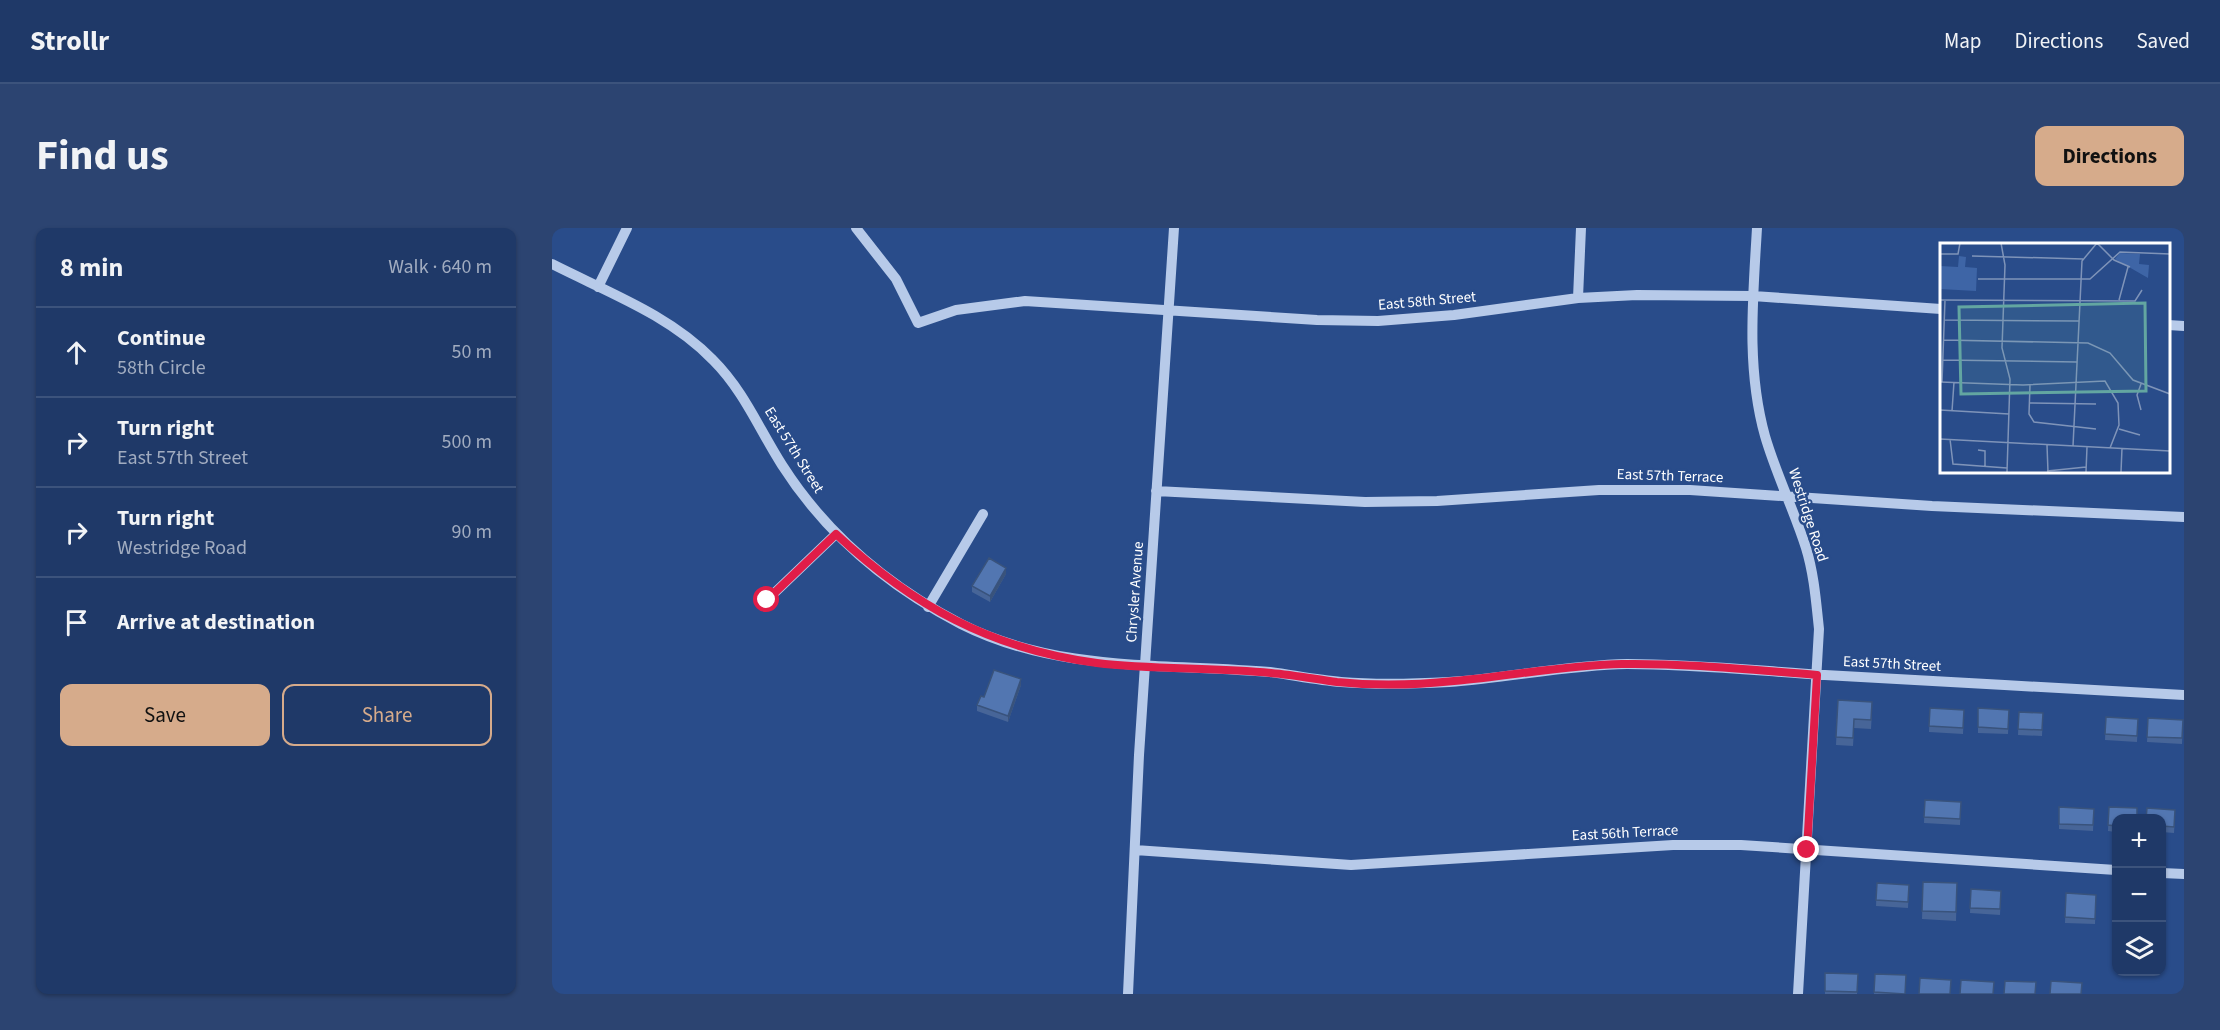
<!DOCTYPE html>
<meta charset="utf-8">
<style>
body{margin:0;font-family:"Source Sans 3",sans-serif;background:#2c4471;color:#f1f3f6}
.controls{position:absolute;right:18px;bottom:18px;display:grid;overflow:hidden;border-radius:12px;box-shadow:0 2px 4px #0004}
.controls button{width:54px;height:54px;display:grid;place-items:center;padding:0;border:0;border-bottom:2px solid #3c537c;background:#1f3968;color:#f1f3f6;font:30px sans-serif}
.stop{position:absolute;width:18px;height:18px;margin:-14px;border:4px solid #e11d48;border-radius:50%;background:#fff}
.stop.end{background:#e11d48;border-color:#fff;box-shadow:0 2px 6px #0008}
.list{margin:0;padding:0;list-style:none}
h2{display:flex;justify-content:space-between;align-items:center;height:78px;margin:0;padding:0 24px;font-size:26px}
h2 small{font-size:20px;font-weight:400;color:#a1acc0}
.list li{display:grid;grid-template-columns:39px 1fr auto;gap:18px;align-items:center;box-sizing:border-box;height:90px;padding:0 24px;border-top:2px solid #3c537c}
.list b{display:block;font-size:22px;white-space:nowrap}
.list p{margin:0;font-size:20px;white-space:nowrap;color:#a1acc0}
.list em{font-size:20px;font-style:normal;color:#a1acc0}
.actions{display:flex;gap:12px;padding:18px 24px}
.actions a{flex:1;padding:14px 0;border:2px solid #d6ab8b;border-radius:12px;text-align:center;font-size:21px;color:#d6ab8b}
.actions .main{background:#d6ab8b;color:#111}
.icon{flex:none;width:33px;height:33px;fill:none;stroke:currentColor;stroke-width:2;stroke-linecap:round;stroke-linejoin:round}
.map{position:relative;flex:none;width:1632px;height:766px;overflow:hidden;border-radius:12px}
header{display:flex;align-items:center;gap:36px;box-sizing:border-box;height:84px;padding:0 30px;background:#1f3968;border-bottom:2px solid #3c537c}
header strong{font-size:28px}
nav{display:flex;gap:33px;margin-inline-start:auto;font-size:21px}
.intro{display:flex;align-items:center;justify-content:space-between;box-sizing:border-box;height:144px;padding:0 36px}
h1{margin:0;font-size:42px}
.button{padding:15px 27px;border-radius:12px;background:#d6ab8b;color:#111;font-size:21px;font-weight:700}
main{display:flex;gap:36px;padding:0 36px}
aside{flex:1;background:#1f3968;border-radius:12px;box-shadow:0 2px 4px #0004}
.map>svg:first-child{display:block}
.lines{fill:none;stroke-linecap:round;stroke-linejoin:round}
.minor{stroke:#b7cae9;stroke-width:10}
.wall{fill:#476598}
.shaded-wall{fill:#39537c}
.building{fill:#5276b1;stroke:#39537c;stroke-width:1.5}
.route{stroke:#e11d48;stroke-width:8}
.labels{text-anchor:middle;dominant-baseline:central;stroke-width:5;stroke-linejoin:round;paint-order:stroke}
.street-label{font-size:15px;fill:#fff;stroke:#294c8a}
.inset-road{fill:none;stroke:#7f94b9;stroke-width:1.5}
.view{fill:#63a6a1;fill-opacity:0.15;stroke:#63a6a1;stroke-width:3}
.inset-edge{fill:none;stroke:#fff;stroke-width:3}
</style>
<header>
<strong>Strollr</strong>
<nav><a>Map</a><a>Directions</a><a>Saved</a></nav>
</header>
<div class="intro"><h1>Find us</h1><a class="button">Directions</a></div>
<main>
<aside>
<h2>8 min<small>Walk · 640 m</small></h2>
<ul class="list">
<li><svg class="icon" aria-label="ahead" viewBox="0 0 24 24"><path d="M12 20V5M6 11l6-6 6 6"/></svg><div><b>Continue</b><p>58th Circle</p></div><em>50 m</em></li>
<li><svg class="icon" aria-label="right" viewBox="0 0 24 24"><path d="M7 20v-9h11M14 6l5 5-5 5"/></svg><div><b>Turn right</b><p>East 57th Street</p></div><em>500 m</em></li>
<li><svg class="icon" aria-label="right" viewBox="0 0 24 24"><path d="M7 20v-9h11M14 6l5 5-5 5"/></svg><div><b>Turn right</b><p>Westridge Road</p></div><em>90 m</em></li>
<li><svg class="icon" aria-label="arrive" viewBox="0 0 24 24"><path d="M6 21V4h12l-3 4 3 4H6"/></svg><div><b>Arrive at destination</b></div></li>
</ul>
<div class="actions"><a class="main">Save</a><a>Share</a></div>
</aside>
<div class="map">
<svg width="1632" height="766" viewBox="0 0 1632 766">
<rect width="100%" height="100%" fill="#294c8a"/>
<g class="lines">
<!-- minor -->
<path class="minor" d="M304,0L344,51L366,95L404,82L473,73L765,92L826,93L902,87L1026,70L1085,67L1201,68L1389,81
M1205,0C1201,70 1194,140 1213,208C1224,246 1242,282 1254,320C1262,346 1264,373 1267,401L1246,766
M0,36C55,64 118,87 161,132C192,163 207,201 230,237C274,306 336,358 409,396C506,445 613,435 718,444C741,447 765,452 789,454C825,457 861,456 897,454C956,450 1015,437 1075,436C1142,436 1207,443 1273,447C1393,454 1512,460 1632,467
M46,59L75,0
M1026,70L1029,0
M1616,97L1632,98
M604,263L813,274L885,273L1047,262H1138L1380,278L1632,289
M215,372L284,306
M376,379L431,286
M583,622L799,637L1121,617H1189L1564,642
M1610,645L1632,646
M576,766L587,527L622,0"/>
</g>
<!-- wall -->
<path class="wall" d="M454,346L438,374L420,364V358Z
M469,457L456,494L425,483V477Z
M1286,472L1320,482L1319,501L1302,500L1301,518L1284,517Z
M1378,480L1412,482L1411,506L1377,504Z
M1426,480L1457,482L1456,506L1426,505Z
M1467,484L1491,485L1490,508L1466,507Z
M1554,489L1586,491L1585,514L1553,512Z
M1596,490L1631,492L1630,516L1595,514Z
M1373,572L1409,574L1408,597L1372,595Z
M1507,579L1542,581L1541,603L1507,601Z
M1557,579L1564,591V604L1556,603Z
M1623,588L1622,605L1610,604V591Z
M1371,654L1405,655L1404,693L1370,691Z
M1325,655L1357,657L1356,680L1324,678Z
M1419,661L1449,663L1448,687L1418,685Z
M1514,665L1544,667L1543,696L1513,695Z
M1273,745L1306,746L1305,766H1273Z
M1323,746L1353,766H1322Z"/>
<!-- shaded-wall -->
<path class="shaded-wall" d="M454,340V346L438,374V368Z
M469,451V457L456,494V488Z"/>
<!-- building -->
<path class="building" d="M437,330L454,340L438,368L420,358Z
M442,442L469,451L456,488L425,477L429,468L432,469Z
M1286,472L1320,474L1319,492L1302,491L1301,510L1284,509Z
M1378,480L1412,482L1411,500L1377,498Z
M1426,480L1457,482L1456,501L1426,499Z
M1467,484L1491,485L1490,502L1466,501Z
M1554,489L1586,491L1585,508L1553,506Z
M1596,490L1631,492L1630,510L1595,509Z
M1373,572L1409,574L1408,591L1372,589Z
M1507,579L1542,581L1541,597L1507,596Z
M1557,579L1585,580V591H1564V598L1556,597Z
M1595,580L1623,582L1622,599L1610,598V591H1594Z
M1371,654L1405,655L1404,684L1370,683Z
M1325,655L1357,657L1356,674L1324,672Z
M1419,661L1449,663L1448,681L1418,680Z
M1514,665L1544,667L1543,691L1513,689Z
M1273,745L1306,746L1305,764L1273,763Z
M1323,746L1354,747L1353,766L1322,764Z
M1368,750L1399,752L1398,766H1367Z
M1409,752L1442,754L1441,766H1408Z
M1453,753L1484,754L1483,766H1452Z
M1499,753L1530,755L1529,766H1498Z"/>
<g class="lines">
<!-- route -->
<path class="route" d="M215,372L284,306C361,378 439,421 545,435C602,442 661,439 719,445C741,447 763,451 785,454C823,458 864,457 902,453C959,448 1014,437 1070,436C1135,435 1200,442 1265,447L1255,622"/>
</g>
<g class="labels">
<!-- street labels -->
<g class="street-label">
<text transform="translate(875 73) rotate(-5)">East 58th Street</text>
<text transform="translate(242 222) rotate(58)">East 57th Street</text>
<text transform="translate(1118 248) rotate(2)">East 57th Terrace</text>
<text transform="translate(1256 287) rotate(72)">Westridge Road</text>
<text transform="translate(583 364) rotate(-86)">Chrysler Avenue</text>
<text transform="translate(1340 436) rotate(3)">East 57th Street</text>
<text transform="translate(1073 605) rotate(-3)">East 56th Terrace</text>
</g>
</g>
<!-- overview -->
<g transform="translate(1388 15)">
<rect width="230" height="230" fill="#294c8a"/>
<path d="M180,10L200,11L199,21L209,22L208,35L175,16ZM19,13L26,14L25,24L37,25L36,48L0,46V23L18,24Z" fill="#3e65a6"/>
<path class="inset-road" d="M61,0L65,22L62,105L70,136L67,229M157,0L174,17L190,24M0,11H18L20,0M32,13L143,16M38,36H150L180,9L230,11M0,57L195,58L202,47M179,57L188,24M5,77L139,78M4,97L148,100L170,110L193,137L230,151M3,117L137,119M0,139L83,142L165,138L178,160L179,182L170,205M2,139L5,57M90,142L89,171L94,179L156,186M89,160L156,161M0,167L69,171M201,167L197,152L201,141M12,168L14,139M179,186L200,192M0,196L230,208M10,196L13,221L67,225M107,202L108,229M133,203L142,18L157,0M38,207L45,208V224M107,228L146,224M146,229L147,204M181,229L182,205"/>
<path class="view" d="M205,60L206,148L21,151L19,64Z"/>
<rect width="230" height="230" class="inset-edge"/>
</g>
</svg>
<div class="controls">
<button>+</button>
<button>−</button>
<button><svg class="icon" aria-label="layers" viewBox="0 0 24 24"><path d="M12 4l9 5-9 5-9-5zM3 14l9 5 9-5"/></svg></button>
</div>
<div class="stop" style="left:215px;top:372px"></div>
<div class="stop end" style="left:1255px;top:622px"></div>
</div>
</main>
